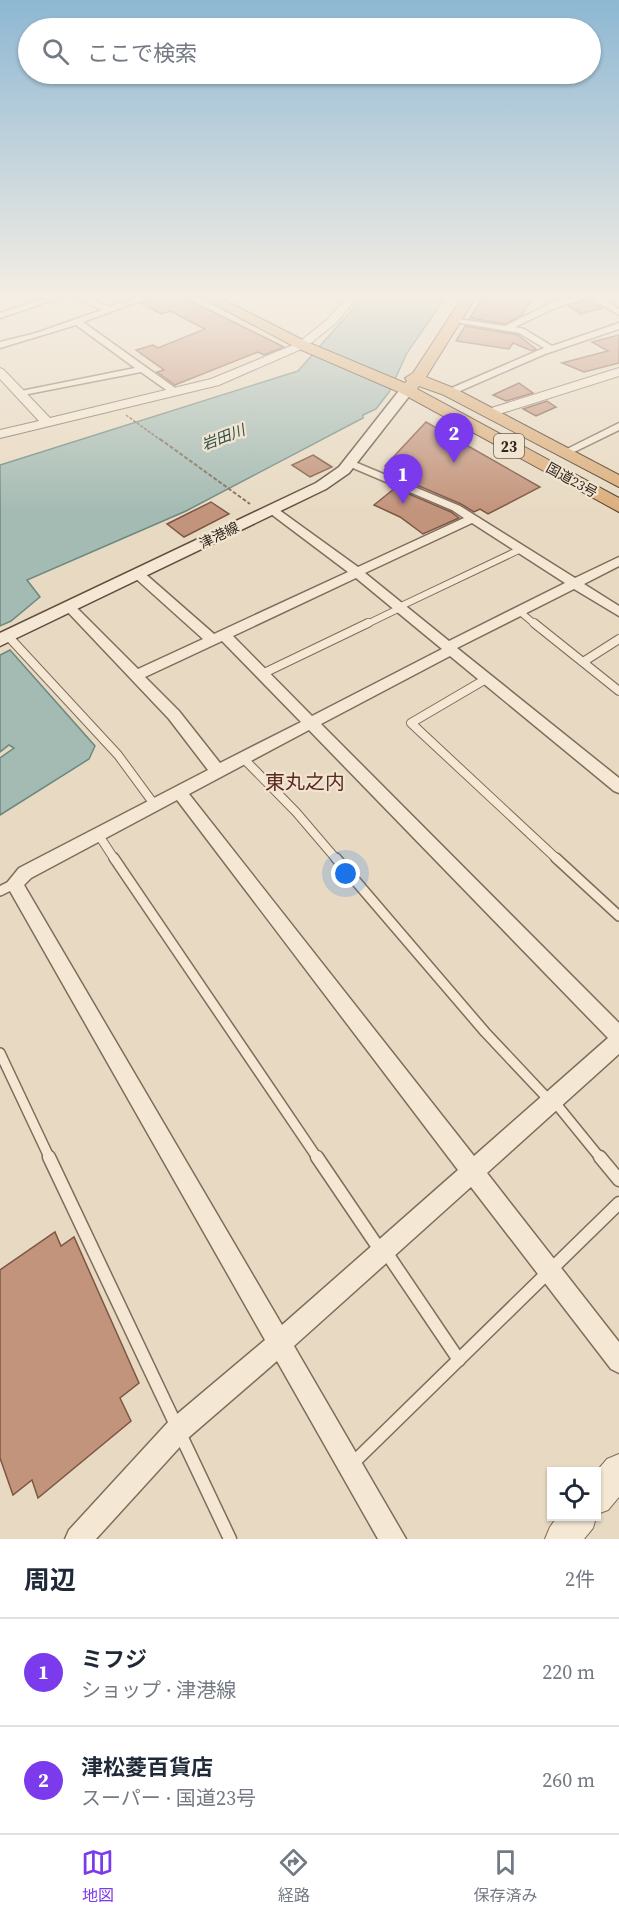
<!DOCTYPE html>
<html lang="ja">
<meta charset="utf-8">
<style>
body{margin:0;font-family:"Source Serif 4","Noto Sans JP",serif;background:#f6f6f7;color:#1f2937}
.controls{position:absolute;right:18px;bottom:18px;display:grid;overflow:hidden;border-radius:0px;box-shadow:0 2px 4px #0004}
.controls button{width:54px;height:54px;display:grid;place-items:center;padding:0;border:0;border-bottom:2px solid #e0e1e3;background:#fff;color:#1f2937;font:30px sans-serif}
.you{position:absolute;left:346px;top:874px;width:21px;height:21px;margin:-15px;border:4px solid #fff;border-radius:50%;background:#1a73e8;box-shadow:0 0 0 9px #1a73e833}
.badge{display:grid;place-items:center;width:39px;height:39px;border-radius:50%;background:#7c3aed;color:#fff;font-size:20px;font-weight:700}
.pin{position:absolute;translate:-50% -50px;filter:drop-shadow(0 2px 3px #0008)}
.pin::after{content:'';position:absolute;top:32px;width:21px;height:18px;background:inherit;clip-path:polygon(0 0,100% 0,50% 100%)}
.list{margin:0;padding:0;list-style:none}
h2{display:flex;justify-content:space-between;align-items:center;height:78px;margin:0;padding:0 24px;font-size:26px}
h2 small{font-size:20px;font-weight:400;color:#747a83}
.list li{display:grid;grid-template-columns:39px 1fr auto;gap:18px;align-items:center;box-sizing:border-box;height:108px;padding:0 24px;border-top:2px solid #e0e1e3}
.list b{display:block;font-size:22px;white-space:nowrap}
.list p{margin:0;font-size:20px;white-space:nowrap;color:#747a83}
.list em{font-size:20px;font-style:normal;color:#747a83}
.icon{flex:none;width:33px;height:33px;fill:none;stroke:currentColor;stroke-width:2;stroke-linecap:round;stroke-linejoin:round}
.map{position:relative;flex:none;width:619px;height:1539px;overflow:hidden}
.search{position:absolute;background:#fff;box-shadow:0 2px 4px #0004;left:18px;right:18px;top:18px;height:66px;display:flex;align-items:center;gap:15px;box-sizing:border-box;padding:0 21px;border-radius:33px;color:#747a83;font-size:22px}
.sheet{height:294px;background:#fff}
nav{display:flex;justify-content:space-around;align-items:center;box-sizing:border-box;height:84px;border-top:2px solid #e0e1e3;background:#fff;font-size:16px;color:#747a83}
nav a{display:grid;justify-items:center;gap:3px}
nav .on{color:#7c3aed}
.map>svg:first-child{display:block}
.water{fill:#a4bbb3;stroke:#6c887f;stroke-width:1.5}
.building{fill:#c3947c;stroke:#7d5644;stroke-width:1.5}
.lines{fill:none;stroke-linecap:round;stroke-linejoin:round}
.service-far3-casing{stroke:#806c5b;stroke-width:8}
.service-far2-casing{stroke:#806c5b;stroke-width:10}
.service-far1-casing{stroke:#806c5b;stroke-width:12}
.service-casing{stroke:#806c5b;stroke-width:15}
.minor-casing{stroke:#806c5b;stroke-width:3}
.tertiary-casing{stroke:#806c5b;stroke-width:2}
.secondary-casing{stroke:#624d3e;stroke-width:3}
.trunk-casing{stroke:#4e3b2f;stroke-width:2}
.path-far1{stroke:#806c5b;stroke-width:1.5;stroke-dasharray:3 1.5;stroke-linecap:butt}
.path{stroke:#806c5b;stroke-width:2;stroke-dasharray:4 2;stroke-linecap:butt}
.service-far3{stroke:#f4e8d4;stroke-width:6}
.service-far2{stroke:#f4e8d4;stroke-width:8}
.service-far1{stroke:#f4e8d4;stroke-width:9}
.service{stroke:#f4e8d4;stroke-width:12}
.minor{fill:#f4e8d4;fill-rule:evenodd}
.tertiary{fill:#f4e8d4;fill-rule:evenodd}
.secondary{fill:#f4e8d4;fill-rule:evenodd}
.trunk{fill:#dcaf7c;fill-rule:evenodd}
.labels{text-anchor:middle;dominant-baseline:central;stroke-width:4.5;stroke-linejoin:round;paint-order:stroke}
.far-street-label{font-size:14px;fill:#31261e;stroke:#f1e5d1}
.far-water-label{font-size:15px;font-style:italic;fill:#2e504b;stroke:#f1e5d1}
.shield{fill:#f1e5d1;stroke:#6b5f54;stroke-width:1.5}
.shield-label{font-size:15px;font-weight:bold;fill:#31261e}
.quarter-label{font-size:20px;fill:#592922;stroke:#f1e5d1}
</style>
<div class="map">
<svg width="619" height="1539" viewBox="0 0 619 1539">
<rect width="100%" height="100%" fill="#e8dac2"/>
<!-- water -->
<path class="water" d="M365,295H447L407,353L389,392L376,409L363,415V418L186,511L27,580L40,597L11,621L0,626V465L298,371Z
M10,650L95,746L89,759L0,815V758L14,748L9,745L0,752V655Z"/>
<!-- building -->
<path class="building" d="M158,295H179L284,347L264,355L258,352L175,385L157,372L164,370L136,350L153,345L158,348L205,329L170,311L162,314L140,303Z
M484,295H534L522,315L505,324L470,318Z
M587,300L602,308L581,314L568,306Z
M465,326L518,335L536,349L532,351L513,343L509,349L456,341Z
M619,335V363L584,372L562,363L608,351L592,342Z
M519,383L533,393L506,401L493,395Z
M547,401L556,407L536,416L523,409Z
M426,422L540,487L488,514L480,509L474,512L461,504L405,480L385,466Z
M313,455L332,467L310,477L292,465Z
M395,488L451,512L459,518L423,534L400,517L374,505Z
M211,502L229,514L184,537L167,524Z
M55,1232L61,1246L74,1237L139,1383L120,1398L131,1421L38,1498L32,1480L13,1495L0,1458V1270Z"/>
<g class="lines">
<defs>
<path id="service-far3" d="M399,607L521,549
M519,611L536,625
M365,625L400,608"/>
<path id="service-far2" d="M534,623L619,691
M8,636L118,755L154,804
M583,662L619,639
M262,674L368,623
M486,679L411,723L558,860
M243,758L296,812L337,860
M98,834L115,860"/>
<path id="service-far1" d="M114,858L318,1159
M336,858L485,1032L549,1100
M556,858L619,916
M0,891L14,884
M0,1053L50,1159
M553,1100L601,1159"/>
<path id="service" d="M49,1157L230,1539
M317,1157L380,1250
M600,1157L619,1180
M386,1252L459,1360
M352,1464L619,1203"/>
<path id="minor" d="M55,295H68L0,318V313Z
M68,295H80L110,307L143,295H156L83,322L178,390V394H172L141,372L18,396L16,394L21,391L135,368L76,325L0,348V342L36,333L102,310Z
M579,295H597L619,309V315L589,297L555,308L515,327L524,329L552,346L619,323V329L545,354L453,394H447V390L544,348L519,333L455,322H452V318L505,326L549,304Z
M619,423V430L568,455L559,453Z
M350,460L460,506L575,578L619,557V566L584,584L619,606V616L574,589L457,648L619,778V793L614,791L450,656L321,724L619,1023V1054L487,1173L619,1342V1373L611,1369L471,1187L294,1346L406,1539H378L277,1361L188,1438L96,1539H65L69,1530L170,1420L265,1340L6,884L19,868L208,770L169,719L63,607L65,604H73L138,669L203,639L134,577V571H142L214,634L348,572L267,511V507H275L358,567L464,518L452,510L346,465V461ZM472,523L565,583L449,641L365,573ZM356,578L442,649L312,716L233,636ZM222,641L301,722L220,763L179,711L145,677ZM309,730L608,1038L474,1156L189,794ZM177,800L458,1170L282,1325L24,885L31,878Z"/>
<path id="tertiary" d="M348,295H359L337,322L306,347L219,385L0,438V430L39,421L0,379V368L4,370L50,418L211,379L298,343L329,318Z
M619,368V376L493,416H485L483,413L485,410Z
M619,1454V1497L608,1510L597,1514L593,1528L584,1539H545L550,1527L558,1516H596V1472L607,1459Z"/>
<path id="secondary" d="M407,386L414,390L349,473L326,489L0,646V633L316,483L339,467L402,387Z"/>
<path id="trunk" d="M197,295H214L307,342L405,383L407,381L405,378L413,373L464,295H477L426,377L456,389L619,475V487L444,395L419,386L417,389L619,498V512L401,393L297,348Z"/>
</defs>
<!-- service-far3 casing -->
<use href="#service-far3" class="service-far3-casing"/>
<!-- service-far2 casing -->
<use href="#service-far2" class="service-far2-casing"/>
<!-- service-far1 casing -->
<use href="#service-far1" class="service-far1-casing"/>
<!-- service casing -->
<use href="#service" class="service-casing"/>
<!-- minor casing -->
<use href="#minor" class="minor-casing"/>
<!-- tertiary casing -->
<use href="#tertiary" class="tertiary-casing"/>
<!-- secondary casing -->
<use href="#secondary" class="secondary-casing"/>
<!-- trunk casing -->
<use href="#trunk" class="trunk-casing"/>
<!-- path-far1 -->
<path class="path-far1" d="M126,415L162,441"/>
<!-- path -->
<path class="path" d="M160,439L250,504"/>
<!-- service-far3 -->
<use href="#service-far3" class="service-far3"/>
<!-- service-far2 -->
<use href="#service-far2" class="service-far2"/>
<!-- service-far1 -->
<use href="#service-far1" class="service-far1"/>
<!-- service -->
<use href="#service" class="service"/>
<!-- minor -->
<use href="#minor" class="minor"/>
<!-- tertiary -->
<use href="#tertiary" class="tertiary"/>
<!-- secondary -->
<use href="#secondary" class="secondary"/>
<!-- trunk -->
<use href="#trunk" class="trunk"/>
</g>
<!-- sky -->
<linearGradient id="sky" x2="0" y2="1"><stop stop-color="#8db7d3"/><stop offset="0.58" stop-color="#f5eee4"/><stop offset="1" stop-color="#f5eee4" stop-opacity="0"/></linearGradient>
<rect width="619" height="511" fill="url(#sky)"/>
<g class="labels">
<!-- far-street labels -->
<g class="far-street-label">
<text transform="translate(572 480) rotate(29)">国道23号</text>
<text transform="translate(219 535) rotate(-26)">津港線</text>
</g>
<!-- far-water labels -->
<g class="far-water-label">
<text transform="translate(223 437) rotate(-21)">岩田川</text>
</g>
<!-- shield labels -->
<rect class="shield" x="494" y="434" width="30" height="24" rx="4.5"/>
<g class="shield-label">
<text x="509" y="446">23</text>
</g>
<!-- quarter labels -->
<g class="quarter-label">
<text x="305" y="782">東丸之内</text>
</g>
</g>
</svg>
<div class="controls">
<button><svg class="icon" aria-label="locate" viewBox="0 0 24 24"><circle cx="12" cy="12" r="6"/><path d="M12 2v4M12 18v4M2 12h4M18 12h4"/></svg></button>
</div>
<div class="you"></div>
<div class="pin badge" style="left:403px;top:504px">1</div>
<div class="pin badge" style="left:454px;top:463px">2</div>
<div class="search"><svg class="icon" aria-label="search" viewBox="0 0 24 24"><circle cx="10" cy="10" r="6"/><path d="M15 15l6 6"/></svg>ここで検索</div>
</div>
<section class="sheet">
<h2>周辺<small>2件</small></h2>
<ul class="list">
<li><span class="badge">1</span><div><b>ミフジ</b><p>ショップ · 津港線</p></div><em>220 m</em></li>
<li><span class="badge">2</span><div><b>津松菱百貨店</b><p>スーパー · 国道23号</p></div><em>260 m</em></li>
</ul>
</section>
<nav>
<a class="on"><svg class="icon" aria-label="map" viewBox="0 0 24 24"><path d="M3 6l6-2 6 2 6-2v14l-6 2-6-2-6 2zM9 4v14M15 6v14"/></svg>地図</a>
<a><svg class="icon" aria-label="directions" viewBox="0 0 24 24"><path d="M12 3l9 9-9 9-9-9zM9 14v-3h6M13 9l2 2-2 2"/></svg>経路</a>
<a><svg class="icon" aria-label="saved" viewBox="0 0 24 24"><path d="M7 4h10v16l-5-4-5 4z"/></svg>保存済み</a>
</nav>
